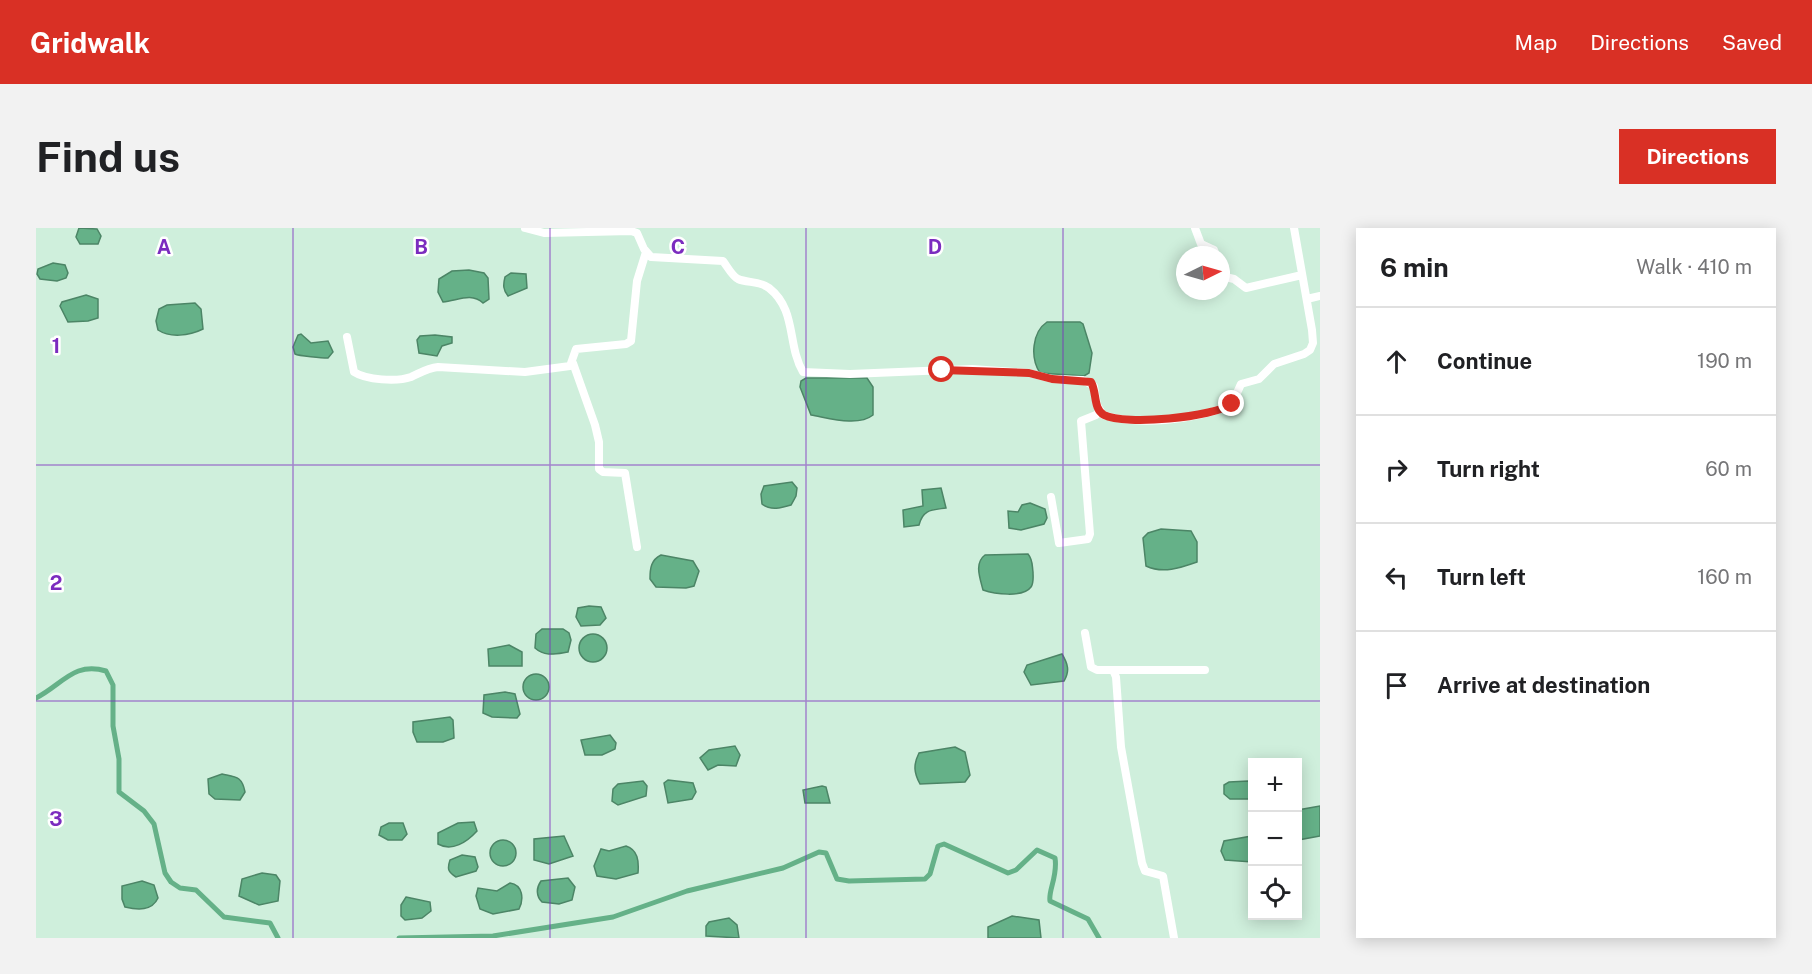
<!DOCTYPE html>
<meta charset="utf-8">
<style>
body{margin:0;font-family:"Public Sans",sans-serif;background:#f2f2f2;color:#202124}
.controls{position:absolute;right:18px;bottom:18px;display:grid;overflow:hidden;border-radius:0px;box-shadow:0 3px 15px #0003}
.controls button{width:54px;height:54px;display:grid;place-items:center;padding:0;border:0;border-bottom:2px solid #e0e0e0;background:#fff;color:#202124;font:30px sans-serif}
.compass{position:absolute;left:1140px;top:18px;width:54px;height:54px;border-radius:50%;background:#fff;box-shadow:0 3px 15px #0003;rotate:85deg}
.stop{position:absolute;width:18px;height:18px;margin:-14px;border:4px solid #d93025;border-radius:50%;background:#fff}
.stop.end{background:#d93025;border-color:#fff;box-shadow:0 2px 6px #0008}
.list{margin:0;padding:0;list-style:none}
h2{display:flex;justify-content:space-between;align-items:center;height:78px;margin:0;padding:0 24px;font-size:26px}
h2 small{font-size:20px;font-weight:400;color:#757577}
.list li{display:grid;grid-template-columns:39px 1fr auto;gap:18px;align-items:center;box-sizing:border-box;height:108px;padding:0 24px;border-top:2px solid #e0e0e0}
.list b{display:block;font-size:22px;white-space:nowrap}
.list em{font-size:20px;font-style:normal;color:#757577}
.icon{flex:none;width:33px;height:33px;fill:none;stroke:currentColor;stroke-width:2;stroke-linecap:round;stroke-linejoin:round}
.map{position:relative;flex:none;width:1284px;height:710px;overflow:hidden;border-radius:0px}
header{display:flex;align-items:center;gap:36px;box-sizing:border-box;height:84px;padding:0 30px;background:#d93025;color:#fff}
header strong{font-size:28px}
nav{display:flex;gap:33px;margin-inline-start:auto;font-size:21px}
.intro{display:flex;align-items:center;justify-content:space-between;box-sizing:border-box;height:144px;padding:0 36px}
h1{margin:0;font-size:42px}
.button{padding:15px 27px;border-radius:0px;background:#d93025;color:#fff;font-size:21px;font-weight:700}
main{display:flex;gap:36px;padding:0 36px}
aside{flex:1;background:#fff;border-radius:0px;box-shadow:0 3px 15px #0003}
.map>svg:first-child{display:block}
.water{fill:#65b188;stroke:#4c8566;stroke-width:1.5}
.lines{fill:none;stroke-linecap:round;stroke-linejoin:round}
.canal{stroke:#65b188;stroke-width:5}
.minor{stroke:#fff;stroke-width:8}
.route{stroke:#d93025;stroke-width:8}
.grid{fill:none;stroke:#7b2cbf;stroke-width:1.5;stroke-opacity:0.55}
.grid-label{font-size:20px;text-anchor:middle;font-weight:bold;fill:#7b2cbf;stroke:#fff;stroke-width:5;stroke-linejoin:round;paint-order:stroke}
</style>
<header>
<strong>Gridwalk</strong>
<nav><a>Map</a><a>Directions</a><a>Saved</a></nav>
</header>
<div class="intro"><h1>Find us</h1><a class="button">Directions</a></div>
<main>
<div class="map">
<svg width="1284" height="710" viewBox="0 0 1284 710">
<rect width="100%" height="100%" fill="#cfefdc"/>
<!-- water -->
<path class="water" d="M43,0L61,1L65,8L62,16H44L40,9Z
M17,35L29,37L32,45L30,50L21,53L4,51L1,46L2,41Z
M416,43L433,42L448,45L452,50L453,71L447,75C435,64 421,73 407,74L402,64L403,51Z
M475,45L490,46L491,60L472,68C467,62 467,57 469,49Z
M50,67L62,71V90L52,93L32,94L24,78L26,74Z
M159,75L165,81L167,101C153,108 134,110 122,102L120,93L123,81L131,77Z
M1011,94H1044L1047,96L1056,125L1053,145L1048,148L1004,145C994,130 996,104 1011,94Z
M265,106L275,115L292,113L297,124L292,130C286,130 263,128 259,126L257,119L262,107Z
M399,107L416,109V115L406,118L401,128L383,125L381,112L384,108Z
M770,150H831L837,159V187C822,199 793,190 775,187L764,159L765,153Z
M756,254L761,260L760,268L755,277C745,280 735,283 726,276L725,266L728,258Z
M905,260L910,280C896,282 887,281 883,297L868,299L867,282L887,278L886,262Z
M994,275L1009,281L1011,290L1008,296L985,302L973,300L972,283L982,284L986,277Z
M1125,301L1155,303L1161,314V334C1144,340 1127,346 1110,338L1107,310L1112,305Z
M992,326C997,332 996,337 997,344C997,349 998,355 995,359C987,370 958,366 947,362C944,350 938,335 949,327Z
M625,327L657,333L663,343L658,358L650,360L620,359L614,351C614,340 615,332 625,327Z
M553,378L565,379L570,390L564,397L545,398L540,389L542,380Z
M506,401H527L533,405L535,412L532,424C519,426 509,429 499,420L500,406Z
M543 420a14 14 0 1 1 28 0a14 14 0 1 1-28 0Z
M473,417L486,424V438H453L452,421Z
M1026,426C1032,436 1034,443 1028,453L995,457L988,444L991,437Z
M487 459a13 13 0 1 1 26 0a13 13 0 1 1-26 0Z
M469,464L479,466L484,486L481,490L456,489L447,485L448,467Z
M414,489L417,492L418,510L407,514H381L377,504V494Z
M574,507L580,515L579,521L566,527H549L545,512Z
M699,518L704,527L700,538L682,537L672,542L664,530L673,522Z
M919,519L929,524L934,547L929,554L884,556C878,545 877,537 883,525Z
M186,546C200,549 206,548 209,564L204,572L179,571L173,566L172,551Z
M632,552L657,555L660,564L656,571L632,575L628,555Z
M607,553L611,558L610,568L582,577L576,573L577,561L582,556Z
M1212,553L1216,558V571H1194L1188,566V557L1193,554Z
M786,558L790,559L794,575H769L767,562Z
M1284,578V608L1262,612V582Z
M438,594L441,603C431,614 416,624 402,616V605L422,595Z
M353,595H367L371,606L366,612H352L343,607L345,599Z
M528,608L537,628L513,636L498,632V611Z
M1216,608V634L1189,632L1185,623L1188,613Z
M454 625a13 13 0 1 1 26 0a13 13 0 1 1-26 0Z
M590,618C602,622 603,633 602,645L580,651L561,648L558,638L565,621L573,623Z
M426,627L439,629L442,639L440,643L420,649C412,644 411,641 414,632Z
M226,645L240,647L244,653L242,673L223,677L203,668L206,651Z
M532,650L539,659L536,672L523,676L506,674C500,668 500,660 505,653Z
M106,653L118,657L122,670C116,683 102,682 89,679L86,671V658Z
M474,655C487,657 488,671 483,681L457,686L444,681L440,668L442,660L461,663Z
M370,669L394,674L395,683L386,690L369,692L365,688V677Z
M976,688L1003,692L1005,710H952V699Z
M693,690L701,697L703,710L670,708V698L673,694Z"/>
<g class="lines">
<!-- canal -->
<path class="canal" d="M0,470C26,457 38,433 70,443L77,457V498L83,531V564L108,583L118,596L129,645L135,654L144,660L160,662L188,689L234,695L242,710
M363,710L457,708L577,689L651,663L747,640L783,624L790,625L801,651L813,653L889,651L894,646L902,618L908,616L972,645L980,642L1001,622L1019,630C1022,648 1012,663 1014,673L1052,691L1063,710"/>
<!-- minor -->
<path class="minor" d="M489,0L508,5L595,3L601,5L608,21L615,29L687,33C691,38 696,48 702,51C711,55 724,53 733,60C761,82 751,117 767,144L814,146L936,141L993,145L1016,151L1047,152L1058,158L1061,177L1067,187C1104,198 1154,192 1191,179L1196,176L1205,156L1223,151L1238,136L1268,126L1274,122L1277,115L1276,102L1258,0
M1159,0L1165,16L1178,22L1180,27
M1185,48L1198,51L1210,60L1266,47
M1271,71L1284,68
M311,109L318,144C330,152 361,154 375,149C384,145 391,140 402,139L489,144L534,138L540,121L590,116L595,113L601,53L610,24
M537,135L559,197L563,214V241L567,244L589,245L601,319
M1015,269L1023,315L1052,311L1054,306L1045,193L1060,187L1064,183
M1049,405L1055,439L1061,442H1077L1080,449L1085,519L1106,635L1109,643L1127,648L1138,710
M1077,442H1169"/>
</g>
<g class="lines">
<!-- route -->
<path class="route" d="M906,142L993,145L1016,151L1055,154C1061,164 1057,181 1068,187C1090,198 1177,189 1196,176"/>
</g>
<!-- grid -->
<path class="grid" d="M257,0V710M514,0V710M770,0V710M1027,0V710M0,237H1284M0,473H1284"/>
<g class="grid-label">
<text x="128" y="26">A</text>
<text x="385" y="26">B</text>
<text x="642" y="26">C</text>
<text x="899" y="26">D</text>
<text x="20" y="125">1</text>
<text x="20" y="362">2</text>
<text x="20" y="598">3</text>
</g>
</svg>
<div class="controls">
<button>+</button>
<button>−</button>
<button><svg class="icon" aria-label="locate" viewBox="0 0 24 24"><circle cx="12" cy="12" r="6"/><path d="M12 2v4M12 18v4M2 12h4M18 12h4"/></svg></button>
</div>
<svg class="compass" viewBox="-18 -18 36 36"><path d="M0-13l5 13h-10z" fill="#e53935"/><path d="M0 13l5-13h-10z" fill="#757577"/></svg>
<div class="stop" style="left:906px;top:142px"></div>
<div class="stop end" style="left:1196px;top:176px"></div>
</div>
<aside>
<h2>6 min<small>Walk · 410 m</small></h2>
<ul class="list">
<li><svg class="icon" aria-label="ahead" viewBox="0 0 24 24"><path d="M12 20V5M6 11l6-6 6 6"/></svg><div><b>Continue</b></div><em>190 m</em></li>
<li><svg class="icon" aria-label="right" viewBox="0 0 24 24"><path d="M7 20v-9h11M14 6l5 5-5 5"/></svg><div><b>Turn right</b></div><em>60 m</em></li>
<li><svg class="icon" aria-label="left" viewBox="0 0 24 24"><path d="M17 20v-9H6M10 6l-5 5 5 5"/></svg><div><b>Turn left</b></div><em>160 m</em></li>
<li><svg class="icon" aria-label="arrive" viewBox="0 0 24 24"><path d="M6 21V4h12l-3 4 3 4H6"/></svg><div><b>Arrive at destination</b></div></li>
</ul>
</aside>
</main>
